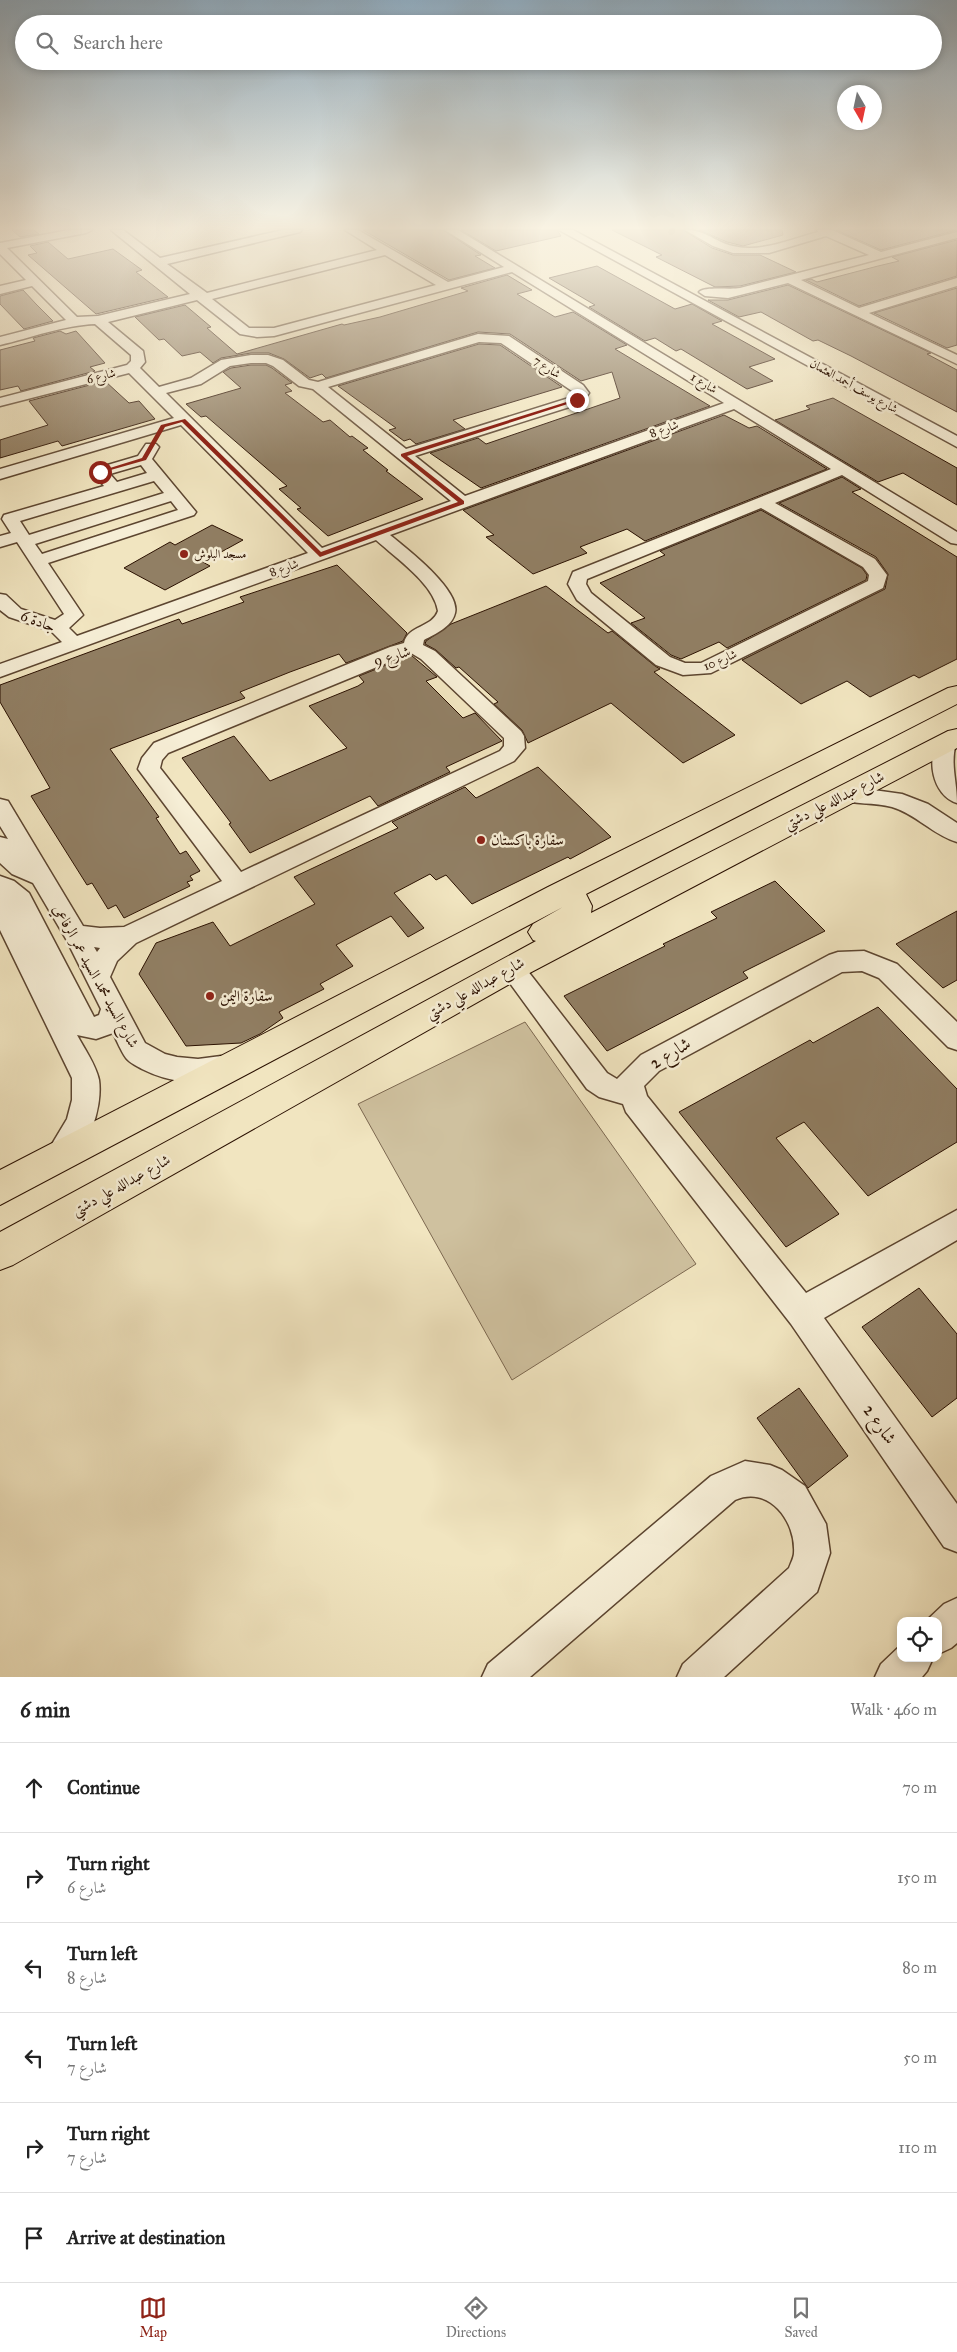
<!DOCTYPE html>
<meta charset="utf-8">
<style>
body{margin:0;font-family:"IM FELL Great Primer",Amiri,serif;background:#f2f2f2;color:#222}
.controls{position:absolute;right:15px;bottom:15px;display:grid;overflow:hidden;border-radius:10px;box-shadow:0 2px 8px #0003}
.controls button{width:45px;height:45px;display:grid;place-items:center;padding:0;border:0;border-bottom:1px solid #e0e0e0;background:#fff;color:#222;font:25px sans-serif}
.compass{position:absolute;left:837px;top:85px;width:45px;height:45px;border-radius:50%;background:#fff;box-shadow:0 2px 8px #0003;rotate:171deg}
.stop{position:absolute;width:15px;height:15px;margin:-11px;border:4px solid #8f2418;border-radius:50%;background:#fff}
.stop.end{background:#8f2418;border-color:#fff;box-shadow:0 1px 5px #0008}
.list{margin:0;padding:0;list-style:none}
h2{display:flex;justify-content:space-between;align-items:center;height:65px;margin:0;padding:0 20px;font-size:21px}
h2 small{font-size:16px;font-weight:400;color:#767676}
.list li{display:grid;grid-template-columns:32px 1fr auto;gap:15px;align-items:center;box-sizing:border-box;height:90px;padding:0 20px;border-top:1px solid #e0e0e0}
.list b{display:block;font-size:19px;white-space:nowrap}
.list p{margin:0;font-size:16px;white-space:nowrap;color:#767676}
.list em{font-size:16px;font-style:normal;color:#767676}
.icon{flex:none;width:28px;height:28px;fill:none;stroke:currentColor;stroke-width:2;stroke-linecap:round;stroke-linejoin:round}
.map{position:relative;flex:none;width:957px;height:1677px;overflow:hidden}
.search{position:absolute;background:#fff;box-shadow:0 2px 8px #0003;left:15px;right:15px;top:15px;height:55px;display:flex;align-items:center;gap:12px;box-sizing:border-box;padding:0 18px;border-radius:28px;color:#767676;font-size:19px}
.sheet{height:605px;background:#fff}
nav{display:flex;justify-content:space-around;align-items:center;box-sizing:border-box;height:70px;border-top:1px solid #e0e0e0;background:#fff;font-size:14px;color:#767676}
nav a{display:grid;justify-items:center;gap:2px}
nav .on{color:#8f2418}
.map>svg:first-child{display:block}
.green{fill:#cfc19f;stroke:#7c6850}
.building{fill:#917f64;stroke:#2a1000}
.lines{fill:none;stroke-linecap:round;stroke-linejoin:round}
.minor-casing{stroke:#5c4530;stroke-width:3}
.major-casing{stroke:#2a1000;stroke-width:2}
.minor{fill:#f6eed6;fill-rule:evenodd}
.major{fill:#f1e5c0;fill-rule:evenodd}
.route{fill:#8f2418}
.poi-dot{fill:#8f2418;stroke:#f6eed6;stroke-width:2}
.labels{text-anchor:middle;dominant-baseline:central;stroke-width:5;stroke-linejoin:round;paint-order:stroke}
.far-street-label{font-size:12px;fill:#2a1000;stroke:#f6eed6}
.far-poi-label{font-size:12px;fill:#2a1000;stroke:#f6eed6;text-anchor:start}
.street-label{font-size:15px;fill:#2a1000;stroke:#f6eed6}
.poi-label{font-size:15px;fill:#2a1000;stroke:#f6eed6;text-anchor:start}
.near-street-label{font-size:18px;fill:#2a1000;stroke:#f6eed6}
</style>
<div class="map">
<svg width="957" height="1677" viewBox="0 0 957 1677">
<rect width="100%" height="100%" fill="#f1e5c0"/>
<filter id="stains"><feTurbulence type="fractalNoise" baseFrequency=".004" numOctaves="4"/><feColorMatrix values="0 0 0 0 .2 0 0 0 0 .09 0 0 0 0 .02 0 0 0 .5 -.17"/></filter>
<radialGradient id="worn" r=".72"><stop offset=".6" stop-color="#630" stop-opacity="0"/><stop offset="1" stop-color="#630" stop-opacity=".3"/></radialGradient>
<!-- green -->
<path class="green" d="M525,1022L696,1264L512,1380L358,1104Z"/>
<!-- building -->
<path class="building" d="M12,230H34L39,234L20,237Z
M363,230H443L481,255L475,256L495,268L449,280Z
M461,230H557L561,236L496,251Z
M612,230H683L712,248L733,255H760L796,272L740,286L715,287L656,257L662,255Z
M699,230H782L783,235L743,246L727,242Z
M836,230H957L881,250Z
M957,240V276L859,306L806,280L811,279L817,282L878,266L899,261L892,257Z
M48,242L68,259L113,249L142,270L136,272L168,297L96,314L28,255L37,253L30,246Z
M597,266L675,309L692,304L722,321L712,324L775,359L749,367L773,381L747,389L681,349L676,351L655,338L645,341L589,307L595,305L549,278Z
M507,275L532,290L517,294L555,317L573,312L627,345L615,349L710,406L481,488L430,453L478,438L486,444L620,398L612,372L581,381L510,334L478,332L326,378L322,374L310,378L284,359L269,353H251L221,358L213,363L200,352L182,356L164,339L159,340L135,317L185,305L211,327L207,328L237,354L342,324L344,325L380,317L468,291L461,288Z
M788,285L931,353L927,354L957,370V412L851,356L818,340L813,341L761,312L739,317L708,300H728Z
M957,288V345L947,348L874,313Z
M23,290L36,304L53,321L24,329L0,304V296Z
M60,331L66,334L76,331L105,363L90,367L95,371L21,391L18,386L0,390V350L35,341L33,338Z
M479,344L500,345L562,387L453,420L465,429L416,444L410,439L404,441L389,430L396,428L338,386Z
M251,365H266L272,368L292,383L285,385L292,391L285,393L323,422L330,420L350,437L352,436L368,448L363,450L388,470L386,471L423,499L328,536L297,509L301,508L279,489L287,486L206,416L201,417L186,404L241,388L223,372L231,368Z
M105,381L129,403L139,401L155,419L62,446L58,441L0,458V440L48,425L29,401Z
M833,398L957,468V505L903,473L878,482L775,420L810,409L806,406Z
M724,415L749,428L757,426L827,469L645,541L627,529L580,547L587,553L533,574L486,537L494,535L463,510Z
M842,477L861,489L852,492L957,557V659L919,678L914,675L870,697L847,681L801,704L742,660L885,589L888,574L876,557L779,503Z
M761,510L862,568L867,575L866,580L727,648L719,642L681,659L671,655L631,623L645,618L600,583L665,555L660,551Z
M212,525L243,540L203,562L210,566L165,590L124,568L170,542L175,545Z
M337,565L407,633L403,641L346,663L339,654L290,672L240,692L245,698L110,749L159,817L156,818L180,854L186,851L200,871L190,876L193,880L187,882L190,886L124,918L116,905L108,909L92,883L87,885L31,796L50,788L0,702V685L179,619L182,624L244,602L240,597Z
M546,586L608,633L612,631L655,666L660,669L654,672L735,735L683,763L611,703L528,743L522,730L494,704L498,702L459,667L456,668L436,650L425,644L426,641L451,624Z
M411,655L437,677L426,681L463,718L475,713L502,741L446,767L450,772L378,806L370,796L250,853L229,824L231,823L182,758L234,736L270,781L347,748L309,706L358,686L364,682L359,676Z
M538,767L611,837L570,859L568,857L472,904L446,875L436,880L430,874L394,893L424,928L408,937L391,916L336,945L353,966L320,984L324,989L279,1012L283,1018L260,1034L241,1043L186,1046L139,974L156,943L213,922L230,946L315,904L294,877L398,828L392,822L465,787L476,798Z
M775,881L825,931L743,972L748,978L607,1051L564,996L665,946L663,944L717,918L711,912Z
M957,911V980L943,988L896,944Z
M878,1007L957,1089V1142L868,1196L804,1122L776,1138L839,1214L786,1247L679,1112L810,1040L813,1043Z
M919,1288L957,1334V1398L932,1417L862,1327Z
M799,1388L848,1456L808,1488L757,1418Z"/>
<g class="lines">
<defs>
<path id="minor" d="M69,230H92L86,233L7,248L77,317L98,316L190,294L111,230H123L160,258L283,230H302L300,232L167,264L207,293L377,250L345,230H358L448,282L504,267L445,230H458L957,532V544L951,543L842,475L775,503L875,559L887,575L883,588L711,673L683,675L656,665L577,600L568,584L573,572L831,469L734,409L390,535C406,548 461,590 455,613C452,627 435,634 424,640L423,645L435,651L521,731L524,736L525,748L514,761L136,943L117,961L110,977L145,1043L165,1054L177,1057L198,1059L221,1056L230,1060L234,1068L230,1076C202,1087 170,1083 142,1069C137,1066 130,1063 126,1058C121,1051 117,1041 113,1033L96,1039L77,1035C84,1048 96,1065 99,1080C103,1108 87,1157 60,1167L50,1163L46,1154L67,1119L72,1100V1078L0,930V876L14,881L29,893L94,1017L99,1015L101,1009L66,939L33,883L12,874L0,863V837L8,839L0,826V799L8,801L83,926L100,928L124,927L222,881L138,769L142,758L154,743L390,647L404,643C408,625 432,628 438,611C434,584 396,558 376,540L0,677V664L62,642L51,631L9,617L0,610V594L6,595L21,609L55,620L64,614L17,542L0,547V536L11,533L2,519L4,515L104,486L92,472L94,469L138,456L146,444H156L159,447L152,459L196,512L194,515L48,563L83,615L69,628L77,636L308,553L181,425L0,479V469L174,418L129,373L0,406V398L127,365L131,361V355L95,324C65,325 30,338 0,345V337L66,320L32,286L0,294V286L26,280L0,254V243ZM385,255L436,285L274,328H249L212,299ZM512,272L724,403L465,496L415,456L582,403L589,393L583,385L509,336L478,334L318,382L309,380L283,360L268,355H251L221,360L191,378L159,387L140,368L145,362L143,351L108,322L197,300L240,334L257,337L274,336ZM479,342L501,343L575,393L572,397L406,449L328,387ZM251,363H266L273,366L299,386L313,389L451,501L322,548L166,393L201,384L230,366ZM141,465L147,473L117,482L110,474ZM154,481L164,493L29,535L20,521ZM171,501L178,510L42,554L35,544ZM761,508L863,567L869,575L868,581L701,663H685L670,657L591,593L586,584L587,579ZM411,653L421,659L504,738V746L500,751L241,872L160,768L162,760L168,753ZM94,947L100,948L97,952Z
M559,230H573L957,436V447Z
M685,230C704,229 715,242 733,246C761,253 791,239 818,232L817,230H832L881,252L957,232V238L801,280L859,308L957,278V286L869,313L957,355V364L788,283L728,298L705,296L699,292C705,286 730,290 740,288L869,255L826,236L769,253H733L713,246Z
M946,736L953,738L956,743C950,764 957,781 957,803C932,795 926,758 939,738Z
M845,786L902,794L928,804L957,823V842C933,835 916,814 892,807C874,802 855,805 837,799L834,794L837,789Z
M864,951L897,964L957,1022V1050L948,1047L879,978L862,971L842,972L659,1071L644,1086L647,1096L806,1293L957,1210V1240L824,1318L957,1504V1552L944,1547L791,1324L626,1112L623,1104L599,1097L587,1089L499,968L502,961L511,958L520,961L607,1073L617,1079L641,1055L829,955L838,952Z
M745,1461L770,1465L782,1470L805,1486L826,1524L830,1553L817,1592L724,1677H677L683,1664L789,1568C791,1563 794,1557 794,1553C796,1521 769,1485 735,1500L530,1677H482L488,1664L711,1476Z
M957,1598V1643L951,1648L938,1654V1621H926L944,1604Z
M901,1645V1658H933L927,1671L922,1677H875L881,1664Z"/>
<path id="major" d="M957,686V704L586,894L592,906L591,913L948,731L957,729V748L522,977L13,1265L0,1270V1232L536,941L533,940L528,932L533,924L563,907L0,1205V1170L548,887L948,688Z"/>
</defs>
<!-- minor casing -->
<use href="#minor" class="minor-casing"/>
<!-- major casing -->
<use href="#major" class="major-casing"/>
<!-- minor -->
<use href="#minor" class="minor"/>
<!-- major -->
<use href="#major" class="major"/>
</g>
<!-- sky -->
<linearGradient id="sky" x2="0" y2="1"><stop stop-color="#90abbe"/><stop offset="0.49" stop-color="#f9f3e3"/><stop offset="1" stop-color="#f9f3e3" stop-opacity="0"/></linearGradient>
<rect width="957" height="465" fill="url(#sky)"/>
<!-- route -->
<path class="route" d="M576,399L580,400L407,456L464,501V504L320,557L182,422L165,427L146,460L100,473L97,472L142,458L161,425L185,419L321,552L458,502L401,456V454Z"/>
<!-- markers -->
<g class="poi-dot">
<circle cx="184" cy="554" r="5"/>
<circle cx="481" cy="840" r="5"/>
<circle cx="210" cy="996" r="5"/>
</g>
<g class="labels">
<!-- far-street labels -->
<g class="far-street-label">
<text transform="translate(547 367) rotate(34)">شارع 7</text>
<text transform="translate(101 376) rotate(-14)">شارع 6</text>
<text transform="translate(704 383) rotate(31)">شارع 1</text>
<text transform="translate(854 386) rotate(29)">شارع يوسف أحمد العثمان</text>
<text transform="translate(664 429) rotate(-20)">شارع 8</text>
<text transform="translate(284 568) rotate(-20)">شارع 8</text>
<text transform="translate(720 660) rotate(-23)">شارع 10</text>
</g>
<!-- far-poi labels -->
<g class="far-poi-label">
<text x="194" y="554">مسجد البلوش</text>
</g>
<!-- street labels -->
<g class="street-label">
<text transform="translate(38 621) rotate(21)">جادة 6</text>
<text transform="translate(392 656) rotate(-17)">شارع 9</text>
<text transform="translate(834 800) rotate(-27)">شارع عبدالله علي دشتي</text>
<text transform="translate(96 976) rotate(61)">شارع السيد محمد السيد عمر الرفاعي</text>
<text transform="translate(475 988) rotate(-29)">شارع عبدالله علي دشتي</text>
<text transform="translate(121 1185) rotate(-29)">شارع عبدالله علي دشتي</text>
</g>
<!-- poi labels -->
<g class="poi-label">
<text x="491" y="840">سفارة باكستان</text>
<text x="220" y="996">سفارة اليمن</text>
</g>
<!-- near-street labels -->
<g class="near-street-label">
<text transform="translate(670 1053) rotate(-31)">شارع 2</text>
<text transform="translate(880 1424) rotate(55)">شارع 2</text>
</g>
</g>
<rect width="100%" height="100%" filter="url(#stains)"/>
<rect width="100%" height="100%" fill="url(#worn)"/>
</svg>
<div class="controls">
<button><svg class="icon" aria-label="locate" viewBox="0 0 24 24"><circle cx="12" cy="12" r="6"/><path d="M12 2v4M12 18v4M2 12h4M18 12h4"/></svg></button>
</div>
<svg class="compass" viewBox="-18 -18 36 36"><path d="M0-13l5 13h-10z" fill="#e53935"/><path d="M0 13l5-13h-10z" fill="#767676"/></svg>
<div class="stop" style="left:100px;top:472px"></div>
<div class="stop end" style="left:577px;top:400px"></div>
<div class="search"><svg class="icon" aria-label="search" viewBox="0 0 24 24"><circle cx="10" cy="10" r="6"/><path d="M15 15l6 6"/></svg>Search here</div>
</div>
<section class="sheet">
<h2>6 min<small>Walk · 460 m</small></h2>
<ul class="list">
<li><svg class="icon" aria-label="ahead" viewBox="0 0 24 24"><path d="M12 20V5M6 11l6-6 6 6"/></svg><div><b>Continue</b></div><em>70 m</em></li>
<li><svg class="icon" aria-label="right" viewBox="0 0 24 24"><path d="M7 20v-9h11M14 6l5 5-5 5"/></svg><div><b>Turn right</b><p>شارع 6</p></div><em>150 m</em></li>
<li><svg class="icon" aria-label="left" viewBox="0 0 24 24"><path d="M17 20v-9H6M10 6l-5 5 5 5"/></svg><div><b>Turn left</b><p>شارع 8</p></div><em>80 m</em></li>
<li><svg class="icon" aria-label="left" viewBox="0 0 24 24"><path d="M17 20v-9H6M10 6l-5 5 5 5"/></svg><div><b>Turn left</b><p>شارع 7</p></div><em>50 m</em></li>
<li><svg class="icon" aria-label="right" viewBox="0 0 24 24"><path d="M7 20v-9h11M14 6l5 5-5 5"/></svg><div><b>Turn right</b><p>شارع 7</p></div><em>110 m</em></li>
<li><svg class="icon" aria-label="arrive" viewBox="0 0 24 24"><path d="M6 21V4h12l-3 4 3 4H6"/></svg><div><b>Arrive at destination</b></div></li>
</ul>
</section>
<nav>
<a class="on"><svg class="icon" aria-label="map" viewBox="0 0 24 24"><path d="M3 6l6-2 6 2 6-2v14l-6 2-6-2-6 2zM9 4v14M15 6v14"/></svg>Map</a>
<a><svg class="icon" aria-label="directions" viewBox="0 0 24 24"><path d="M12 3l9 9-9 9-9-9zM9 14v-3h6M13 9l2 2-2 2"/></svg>Directions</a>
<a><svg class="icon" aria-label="saved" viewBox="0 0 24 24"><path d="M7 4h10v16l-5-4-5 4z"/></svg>Saved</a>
</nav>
